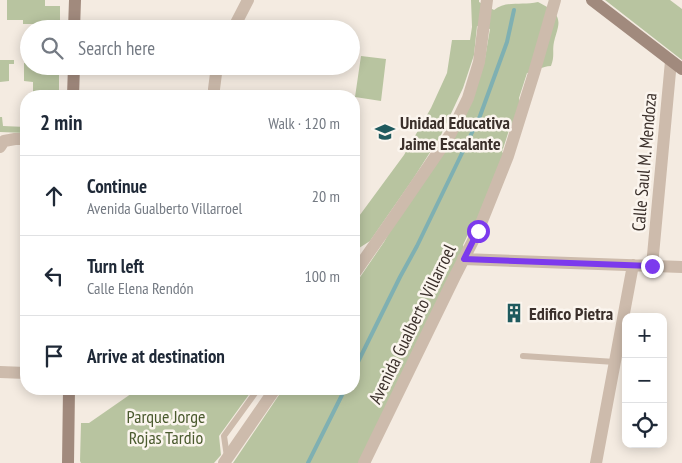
<!DOCTYPE html>
<meta charset="utf-8">
<style>
body{margin:0;font-family:"PT Sans Narrow",sans-serif;background:#f6f6f7;color:#1f2937}
.controls{position:absolute;right:15px;bottom:15px;display:grid;overflow:hidden;border-radius:10px;box-shadow:0 2px 12px #0003}
.controls button{width:45px;height:45px;display:grid;place-items:center;padding:0;border:0;border-bottom:1px solid #e0e1e3;background:#fff;color:#1f2937;font:25px sans-serif}
.stop{position:absolute;width:15px;height:15px;margin:-11px;border:4px solid #7c3aed;border-radius:50%;background:#fff}
.stop.end{background:#7c3aed;border-color:#fff;box-shadow:0 1px 5px #0008}
.list{margin:0;padding:0;list-style:none}
h2{display:flex;justify-content:space-between;align-items:center;height:65px;margin:0;padding:0 20px;font-size:21px}
h2 small{font-size:16px;font-weight:400;color:#747a83}
.list li{display:grid;grid-template-columns:32px 1fr auto;gap:15px;align-items:center;box-sizing:border-box;height:80px;padding:0 20px;border-top:1px solid #e0e1e3}
.list b{display:block;font-size:19px;white-space:nowrap}
.list p{margin:0;font-size:16px;white-space:nowrap;color:#747a83}
.list em{font-size:16px;font-style:normal;color:#747a83}
.icon{flex:none;width:28px;height:28px;fill:none;stroke:currentColor;stroke-width:2;stroke-linecap:round;stroke-linejoin:round}
.map{position:relative;flex:none;width:682px;height:463px;overflow:hidden}
.search{position:absolute;background:#fff;box-shadow:0 2px 12px #0003;left:20px;top:20px;width:340px;height:55px;display:flex;align-items:center;gap:12px;box-sizing:border-box;padding:0 18px;border-radius:28px;color:#747a83;font-size:19px}
.panel{position:absolute;background:#fff;box-shadow:0 2px 12px #0003;left:20px;top:90px;width:340px;height:305px;border-radius:20px}
.map>svg:first-child{display:block}
.green{fill:#b8c4a0}
.lines{fill:none;stroke-linecap:round;stroke-linejoin:round}
.stream{stroke:#7fb0b2;stroke-width:4}
.lane{stroke:#cdbbac;stroke-width:6}
.street{stroke:#cdbbac;stroke-width:12}
.secondary{stroke:#a18a7d;stroke-width:12}
.route{stroke:#7c3aed;stroke-width:6}
.labels{text-anchor:middle;dominant-baseline:central;stroke-width:5;stroke-linejoin:round;paint-order:stroke}
.poi-label{font-size:18px;font-weight:bold;fill:#3b302b;stroke:#fbf5ee;text-anchor:start}
.street-label{font-size:18px;fill:#3b302b;stroke:#fbf5ee}
.park-label{font-size:18px;fill:#4a5a2e;stroke:#fbf5ee}
</style>
<div class="map">
<svg width="682" height="463" viewBox="0 0 682 463">
<rect width="100%" height="100%" fill="#f4ebe1"/>
<!-- green -->
<path class="green" d="M7,0H45V6H60V29H40L39,24H23V20H7Z
M471,0H479V2L494,10C506,0 522,6 538,2C549,8 561,13 558,27C557,32 555,37 554,42C552,52 555,55 551,66C542,66 535,72 527,73L519,98L520,106L515,125L510,127L502,152L504,154L476,224L472,226L463,245L465,250L361,463H233L283,389H354V286L384,242L484,64L490,29L477,26L474,55L463,88L441,135L413,179L370,241L356,250H354V223L404,155L431,108L447,73L452,40H470L472,27Z
M605,0H670L682,9V60Z
M361,56L386,59L381,101L355,97Z
M0,60H14V64H9V81L0,82V117H2L3,126L26,127V133L0,132Z
M24,63H29V66H59V96H33V82L24,81Z
M138,389H253L219,436L221,455L214,463H81L80,461L81,423H89Z"/>
<g class="lines">
<!-- stream -->
<path class="stream" d="M354,370L400,277L417,246L480,116L507,42L514,10
M308,463L345,389"/>
<!-- lane -->
<path class="lane" d="M523,356L615,362
M227,457L224,436L258,389"/>
<!-- street -->
<path class="street" d="M233,29L248,0
M214,96V89L217,66
M0,147L4,141L15,139H26
M463,259L682,267
M652,266L671,61
M354,274L398,211L450,135L468,98L479,62L487,0
M0,372L26,373
M224,463L275,389
M364,463L455,276L478,231L508,156L534,73L555,0
M596,463L633,265"/>
<!-- secondary -->
<path class="secondary" d="M592,0L682,69
M74,29L75,0
M73,96L74,66
M68,463L69,389"/>
</g>
<g class="lines">
<!-- route -->
<path class="route" d="M478,231L464,259L652,266"/>
</g>
<!-- icons -->
<defs>
<symbol id="school-bare" viewBox="-9 -9 18 18"><path d="M0-5L7-2L0 1L-7-2ZM-4 1L0 2.5L4 1V4Q0 6-4 4Z" fill="#1f5a5e" stroke="#fbf5ee" stroke-width="2.5" paint-order="stroke"/></symbol>
<symbol id="building-bare" viewBox="-9 -9 18 18"><path d="M-4-6H4V6H1V3H-1V6H-4ZM-2.5-4.3h1.7v1.8h-1.7ZM.8-4.3h1.7v1.8H.8ZM-2.5-1h1.7V.8h-1.7ZM.8-1h1.7V.8H.8Z" fill="#1f5a5e" stroke="#fbf5ee" stroke-width="2.5" paint-order="stroke"/></symbol>
</defs>
<g fill-rule="evenodd">
<use href="#school-bare" x="371" y="118" width="28" height="28"/>
<use href="#building-bare" x="500" y="299" width="28" height="28"/>
</g>
<g class="labels">
<!-- poi labels -->
<g class="poi-label">
<text x="400" y="122">Unidad Educativa<tspan x="400" dy="21">Jaime Escalante</tspan></text>
<text x="529" y="313">Edifico Pietra</text>
</g>
<!-- street labels -->
<g class="street-label">
<text transform="translate(644 162) rotate(-85)">Calle Saul M. Mendoza</text>
<text transform="translate(412 324) rotate(-64)">Avenida Gualberto Villarroel</text>
</g>
<!-- park labels -->
<g class="park-label">
<text x="166" y="416">Parque Jorge<tspan x="166" dy="21">Rojas Tardio</tspan></text>
</g>
</g>
</svg>
<div class="controls">
<button>+</button>
<button>−</button>
<button><svg class="icon" aria-label="locate" viewBox="0 0 24 24"><circle cx="12" cy="12" r="6"/><path d="M12 2v4M12 18v4M2 12h4M18 12h4"/></svg></button>
</div>
<div class="stop" style="left:478px;top:231px"></div>
<div class="stop end" style="left:652px;top:266px"></div>
<div class="search"><svg class="icon" aria-label="search" viewBox="0 0 24 24"><circle cx="10" cy="10" r="6"/><path d="M15 15l6 6"/></svg>Search here</div>
<section class="panel">
<h2>2 min<small>Walk · 120 m</small></h2>
<ul class="list">
<li><svg class="icon" aria-label="ahead" viewBox="0 0 24 24"><path d="M12 20V5M6 11l6-6 6 6"/></svg><div><b>Continue</b><p>Avenida Gualberto Villarroel</p></div><em>20 m</em></li>
<li><svg class="icon" aria-label="left" viewBox="0 0 24 24"><path d="M17 20v-9H6M10 6l-5 5 5 5"/></svg><div><b>Turn left</b><p>Calle Elena Rendón</p></div><em>100 m</em></li>
<li><svg class="icon" aria-label="arrive" viewBox="0 0 24 24"><path d="M6 21V4h12l-3 4 3 4H6"/></svg><div><b>Arrive at destination</b></div></li>
</ul>
</section>
</div>
